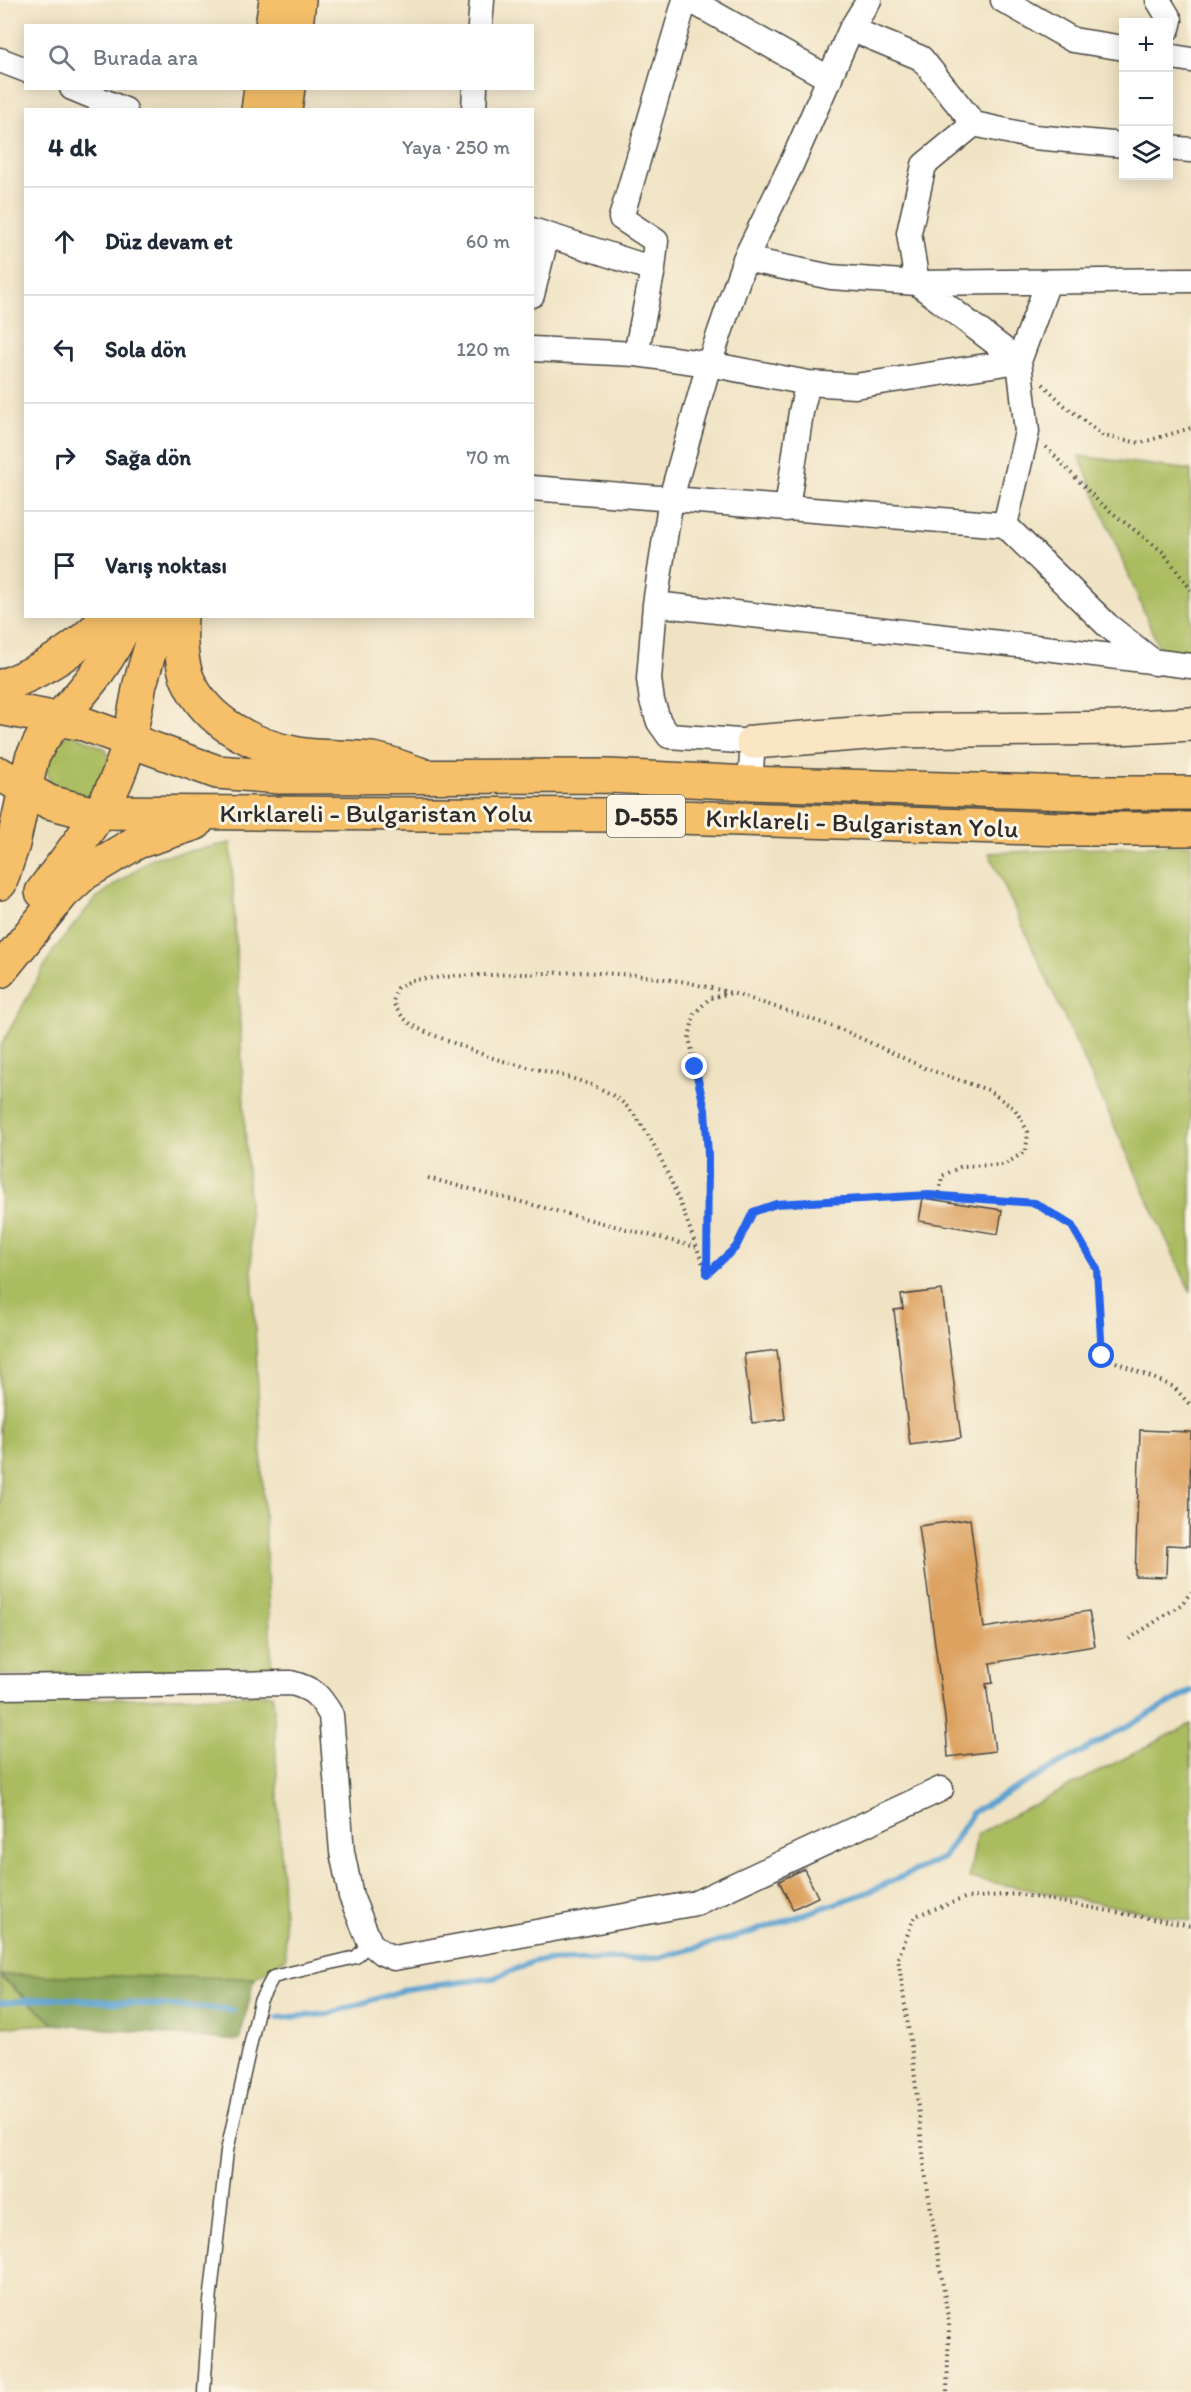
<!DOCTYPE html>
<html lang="tr">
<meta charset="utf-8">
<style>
body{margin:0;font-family:Itim,sans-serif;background:#f2f2f3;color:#1f2937}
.controls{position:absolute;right:18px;top:18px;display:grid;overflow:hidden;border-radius:0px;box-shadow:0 3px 15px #0003}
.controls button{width:54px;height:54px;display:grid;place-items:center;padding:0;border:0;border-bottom:2px solid #e0e1e3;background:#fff;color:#1f2937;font:30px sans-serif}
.stop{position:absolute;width:18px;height:18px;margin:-14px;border:4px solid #2563eb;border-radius:50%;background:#fff}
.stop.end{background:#2563eb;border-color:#fff;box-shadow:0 2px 6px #0008}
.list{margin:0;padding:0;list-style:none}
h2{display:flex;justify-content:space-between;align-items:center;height:78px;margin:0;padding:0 24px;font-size:26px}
h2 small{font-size:20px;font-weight:400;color:#747a83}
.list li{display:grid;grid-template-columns:39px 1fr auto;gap:18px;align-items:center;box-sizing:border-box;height:108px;padding:0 24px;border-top:2px solid #e0e1e3}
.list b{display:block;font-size:22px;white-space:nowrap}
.list em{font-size:20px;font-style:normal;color:#747a83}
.icon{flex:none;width:33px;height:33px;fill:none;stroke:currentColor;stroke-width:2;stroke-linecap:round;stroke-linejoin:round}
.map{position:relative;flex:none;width:1191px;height:2392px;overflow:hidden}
.search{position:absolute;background:#fff;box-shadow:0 3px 15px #0003;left:24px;top:24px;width:510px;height:66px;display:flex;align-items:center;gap:15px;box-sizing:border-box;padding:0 21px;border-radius:0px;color:#747a83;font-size:22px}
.panel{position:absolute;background:#fff;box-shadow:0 3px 15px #0003;left:24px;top:108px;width:510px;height:510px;border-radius:0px}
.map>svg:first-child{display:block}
.green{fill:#abbc60;stroke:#6b7446;stroke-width:1.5}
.forest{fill:#88a456;stroke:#5a6840;stroke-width:1.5}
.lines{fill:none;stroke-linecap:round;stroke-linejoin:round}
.stream{stroke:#5ba1d0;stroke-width:6}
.building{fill:#dda260}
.lane-casing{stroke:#494742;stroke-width:15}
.street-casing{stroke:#494742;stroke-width:27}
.secondary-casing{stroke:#494742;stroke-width:36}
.primary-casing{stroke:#494742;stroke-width:36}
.highway-casing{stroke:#494742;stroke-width:36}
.path{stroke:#494742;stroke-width:4;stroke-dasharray:1.5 4.5;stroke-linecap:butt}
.lane{stroke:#fff;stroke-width:12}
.street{stroke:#fff;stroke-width:24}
.secondary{stroke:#fbe6c4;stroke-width:33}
.primary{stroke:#f6c06b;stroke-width:33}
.highway{stroke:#f6c06b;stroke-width:33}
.route{stroke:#2563eb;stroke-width:8}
.labels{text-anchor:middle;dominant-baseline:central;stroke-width:6;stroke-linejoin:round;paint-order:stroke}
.shield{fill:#fcf5e5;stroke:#6a6863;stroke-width:1.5}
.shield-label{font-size:24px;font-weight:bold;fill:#2b2b2b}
.street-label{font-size:26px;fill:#2b2b2b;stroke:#fcf5e5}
</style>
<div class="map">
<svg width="1191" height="2392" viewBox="0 0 1191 2392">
<rect width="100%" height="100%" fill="#fcf5e5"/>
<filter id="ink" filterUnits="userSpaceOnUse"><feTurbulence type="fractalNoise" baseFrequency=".0167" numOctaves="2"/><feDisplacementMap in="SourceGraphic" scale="12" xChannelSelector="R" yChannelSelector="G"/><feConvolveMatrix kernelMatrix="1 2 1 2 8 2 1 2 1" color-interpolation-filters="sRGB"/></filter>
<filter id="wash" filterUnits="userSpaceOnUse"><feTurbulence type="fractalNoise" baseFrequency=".008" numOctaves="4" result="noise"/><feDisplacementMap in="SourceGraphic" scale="24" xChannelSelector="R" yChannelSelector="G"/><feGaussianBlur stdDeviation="1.35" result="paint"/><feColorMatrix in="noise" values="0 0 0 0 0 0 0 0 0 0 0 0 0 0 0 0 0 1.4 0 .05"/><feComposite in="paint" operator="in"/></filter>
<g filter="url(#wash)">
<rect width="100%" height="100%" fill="#f0e3c4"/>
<!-- green -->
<path class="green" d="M1079,456L1191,470V658L1162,655Z
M71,733L106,749L110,760L99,791L89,796L56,790C41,772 47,764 53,743Z
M231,843L272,1671L0,1675V1047L53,951L95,899L152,858Z
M1191,844V1293L989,853Z
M273,1694L286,1958L255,1978L0,1975V1702Z
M1191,1724V1921L969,1878L977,1834Z
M0,1977L54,2024L0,2027Z"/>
<!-- forest -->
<path class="forest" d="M0,1975L255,1978L239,2041L54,2024Z"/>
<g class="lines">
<!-- stream -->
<path class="stream" d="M0,2003L53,1998L233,2010
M278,2018L328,2014L407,1989L494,1978L535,1961L658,1958L746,1934L866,1893L943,1858L973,1812L1191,1691"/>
</g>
<g id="blocks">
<!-- building -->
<path class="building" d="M923,1198L1002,1210L998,1234L919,1221Z
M942,1290L961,1438L910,1445L894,1310L903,1309L901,1295Z
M777,1350L785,1419L752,1423L744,1354Z
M1140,1430L1191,1432L1189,1546L1167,1545L1166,1577L1135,1576Z
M970,1519L984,1628L1089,1611L1095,1646L990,1663L993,1683L986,1684L995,1751L948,1757L945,1718L919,1526Z
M804,1869L818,1897L793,1909L779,1881Z"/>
</g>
</g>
<g filter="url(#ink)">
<use href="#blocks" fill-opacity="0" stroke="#494742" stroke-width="1.5"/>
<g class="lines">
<defs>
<path id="lane" d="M204,2392L210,2302L227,2151L260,2001L273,1977L356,1957L370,1943"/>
<path id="street" d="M690,0L830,79
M1003,0L1073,40L1124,48
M1158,0L1170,20L1168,28
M480,26L482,0
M851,29L921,58L974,124L1034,137L1124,145
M1168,56L1191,60
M0,60L26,70
M72,88L125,110
M474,110L475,88
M974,124L924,165L909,233L917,283L1019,361L1027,432L1005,525L1107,625L1155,663
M1168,148L1191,150
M532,230L653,269
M745,259L831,277L917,283L1191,280
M532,295L547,235
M532,349L636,354L709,364L808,383L855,386L1019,361L1048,282
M636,354L653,269L656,241L621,218L685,0
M532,488L1005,525
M787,509L801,412L808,383
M655,604L1062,650L1191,666
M750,783L753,742L669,736L659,722L652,701L649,679L655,604L671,498L709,364L745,259L791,165L851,29L869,0
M0,1687L291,1683C314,1689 319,1695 331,1715L342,1852L351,1896L370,1943L382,1953L394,1958L696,1903L941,1789"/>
<path id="secondary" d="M753,742L892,731L1118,728L1191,724"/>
<path id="primary" d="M272,26L276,0
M296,26L299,0
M258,110L261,88
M285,110L288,88
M181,616C180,637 180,661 188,680C207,723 254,746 298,754C322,758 347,756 372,759C387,761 404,769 420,774
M0,687C41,672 79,648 109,616
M58,719C87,688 113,657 128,616
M129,742L140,684L160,616"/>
<path id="highway" d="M0,708L84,724L217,772L280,777L608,776L750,783L1073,793H1191
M0,774L49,802L87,812L614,815L1062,829H1191
M0,883L13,844L32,758L42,739L58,719
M42,892C80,840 113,806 129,742
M0,971L63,893L85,873L137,842L196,823"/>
</defs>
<!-- lane casing -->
<use href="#lane" class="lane-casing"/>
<!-- street casing -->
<use href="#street" class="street-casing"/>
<!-- secondary casing -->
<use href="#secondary" class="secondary-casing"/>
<!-- primary casing -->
<use href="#primary" class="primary-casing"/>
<!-- highway casing -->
<use href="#highway" class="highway-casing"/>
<!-- path -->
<path class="path" d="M1043,384L1064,405L1103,436L1140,443L1191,428
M1046,447L1101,504L1163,552L1191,590
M428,1178L696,1247
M707,1270L708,1155L705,1110L689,1038L694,1014L710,998L732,993L782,1009L845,1031L927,1069L988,1090L1015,1109L1028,1132L1026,1151L1004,1165L962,1166L942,1176L939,1196
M707,1274C687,1225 661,1137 623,1103C594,1077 530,1070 493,1058C478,1053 462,1046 446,1040C422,1030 405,1027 393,1002L397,988L412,980L455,976L580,972L637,975L686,982L732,993
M707,1274L736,1247L753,1212L776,1204L929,1195L1035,1203L1072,1226L1097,1269L1102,1356L1174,1387L1191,1406
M1129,1639L1182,1604L1191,1592
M947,2392L949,2324L925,2172L913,2060L898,1958L915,1916L965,1898L1017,1894L1191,1926"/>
<!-- lane -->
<use href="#lane" class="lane"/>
<!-- street -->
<use href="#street" class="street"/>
<!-- secondary -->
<use href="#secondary" class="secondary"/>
<!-- primary -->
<use href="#primary" class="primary"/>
<!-- highway -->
<use href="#highway" class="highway"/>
</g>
</g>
<g class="lines" filter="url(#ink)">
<!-- route -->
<path class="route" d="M695,1067L705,1110L708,1155L707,1274L736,1247L753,1212L776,1204L929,1195L1035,1203L1072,1226L1097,1269L1102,1356"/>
</g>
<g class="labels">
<!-- shield labels -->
<rect class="shield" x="607" y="795" width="78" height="42" rx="4.5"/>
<g class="shield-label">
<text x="646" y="816">D-555</text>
</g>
<!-- street labels -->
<g class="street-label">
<text x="376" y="813">Kırklareli - Bulgaristan Yolu</text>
<text transform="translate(862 823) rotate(2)">Kırklareli - Bulgaristan Yolu</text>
</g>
</g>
</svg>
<div class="controls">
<button>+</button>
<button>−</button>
<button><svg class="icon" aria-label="layers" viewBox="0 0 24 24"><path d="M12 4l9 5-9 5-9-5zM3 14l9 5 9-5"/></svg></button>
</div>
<div class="stop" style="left:1102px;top:1356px"></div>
<div class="stop end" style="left:695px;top:1067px"></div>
<div class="search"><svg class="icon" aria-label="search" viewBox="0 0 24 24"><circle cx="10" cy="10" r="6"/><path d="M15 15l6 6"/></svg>Burada ara</div>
<section class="panel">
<h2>4 dk<small>Yaya · 250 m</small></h2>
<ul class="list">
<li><svg class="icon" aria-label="ahead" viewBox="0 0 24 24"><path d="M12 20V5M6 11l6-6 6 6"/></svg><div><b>Düz devam et</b></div><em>60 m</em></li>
<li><svg class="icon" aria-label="left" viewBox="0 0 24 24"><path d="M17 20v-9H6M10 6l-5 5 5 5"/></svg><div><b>Sola dön</b></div><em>120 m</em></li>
<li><svg class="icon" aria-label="right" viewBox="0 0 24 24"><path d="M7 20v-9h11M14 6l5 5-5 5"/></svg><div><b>Sağa dön</b></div><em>70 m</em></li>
<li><svg class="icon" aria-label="arrive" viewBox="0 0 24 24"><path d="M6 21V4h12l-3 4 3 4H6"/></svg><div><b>Varış noktası</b></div></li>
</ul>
</section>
</div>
